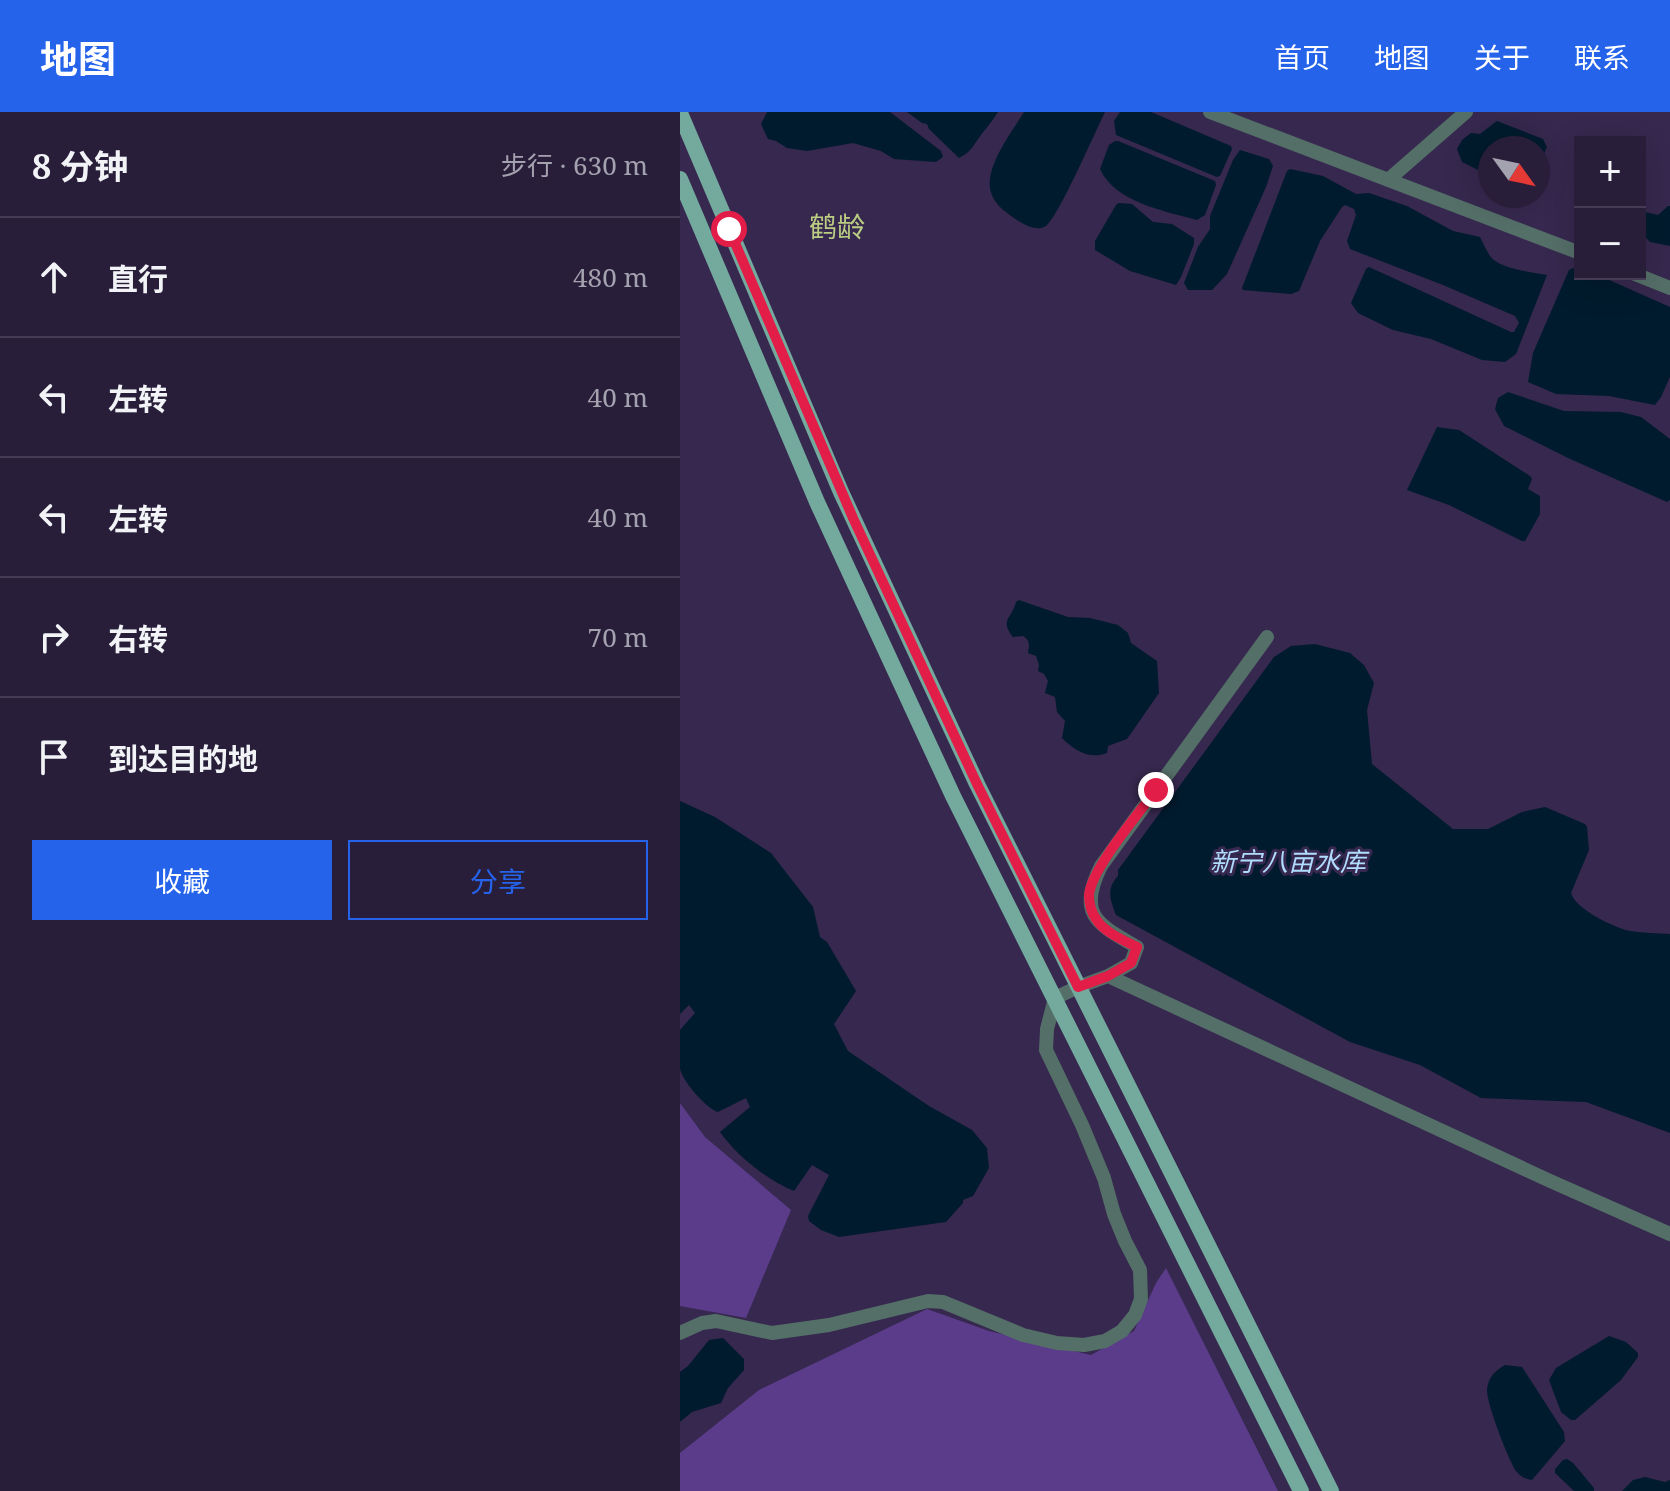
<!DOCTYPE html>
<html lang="zh">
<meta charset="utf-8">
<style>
body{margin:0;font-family:"Noto Serif","Noto Sans SC",serif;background:#342b45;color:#f1f3f6}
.controls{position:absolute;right:24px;top:24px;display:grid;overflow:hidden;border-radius:0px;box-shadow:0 8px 32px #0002}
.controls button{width:72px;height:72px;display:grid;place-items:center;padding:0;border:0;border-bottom:2px solid #443c54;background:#281e3a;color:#f1f3f6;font:40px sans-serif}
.compass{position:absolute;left:798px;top:24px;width:72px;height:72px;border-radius:50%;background:#281e3a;box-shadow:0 8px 32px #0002;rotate:123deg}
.stop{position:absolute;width:24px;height:24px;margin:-18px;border:6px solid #e11d48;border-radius:50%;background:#fff}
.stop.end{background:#e11d48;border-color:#fff;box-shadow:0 2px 8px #0008}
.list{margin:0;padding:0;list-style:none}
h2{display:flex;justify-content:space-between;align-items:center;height:104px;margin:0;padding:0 32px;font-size:34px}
h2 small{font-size:26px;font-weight:400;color:#a5a2af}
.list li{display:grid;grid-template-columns:52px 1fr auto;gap:24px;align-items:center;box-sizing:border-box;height:120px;padding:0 32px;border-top:2px solid #443c54}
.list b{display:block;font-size:30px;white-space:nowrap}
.list em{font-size:26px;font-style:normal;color:#a5a2af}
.actions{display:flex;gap:16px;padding:24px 32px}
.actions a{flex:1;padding:18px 0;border:2px solid #2563eb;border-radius:0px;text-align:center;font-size:28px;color:#2563eb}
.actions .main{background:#2563eb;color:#fff}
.icon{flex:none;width:44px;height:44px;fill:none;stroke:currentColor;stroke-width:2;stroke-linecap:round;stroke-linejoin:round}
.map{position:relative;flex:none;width:990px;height:1379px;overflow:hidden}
header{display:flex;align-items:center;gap:48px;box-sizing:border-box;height:112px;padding:0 40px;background:#2563eb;color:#fff}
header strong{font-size:38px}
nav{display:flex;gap:44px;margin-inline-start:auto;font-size:28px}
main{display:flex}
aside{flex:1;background:#281e3a}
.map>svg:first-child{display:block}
.green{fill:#5b3c8b}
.water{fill:#001b2e}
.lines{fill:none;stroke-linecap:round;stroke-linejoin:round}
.minor{stroke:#546e68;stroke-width:14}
.major{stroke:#74aa9e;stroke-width:16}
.route{stroke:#e11d48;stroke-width:10}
.labels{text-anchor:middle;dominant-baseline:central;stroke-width:6;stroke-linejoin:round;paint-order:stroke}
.water-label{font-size:26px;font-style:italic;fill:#b0ddfd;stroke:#36284e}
.quarter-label{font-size:28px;fill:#bbcd82;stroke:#36284e}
</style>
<header>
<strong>地图</strong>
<nav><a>首页</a><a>地图</a><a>关于</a><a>联系</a></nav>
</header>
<main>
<aside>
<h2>8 分钟<small>步行 · 630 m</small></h2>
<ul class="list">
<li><svg class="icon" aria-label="ahead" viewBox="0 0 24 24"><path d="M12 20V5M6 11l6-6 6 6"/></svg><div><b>直行</b></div><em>480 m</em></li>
<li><svg class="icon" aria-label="left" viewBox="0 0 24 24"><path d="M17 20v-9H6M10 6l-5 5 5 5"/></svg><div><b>左转</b></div><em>40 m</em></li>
<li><svg class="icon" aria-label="left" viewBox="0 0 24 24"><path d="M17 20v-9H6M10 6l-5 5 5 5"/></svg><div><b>左转</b></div><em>40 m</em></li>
<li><svg class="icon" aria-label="right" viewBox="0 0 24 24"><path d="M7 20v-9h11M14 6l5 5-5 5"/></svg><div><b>右转</b></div><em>70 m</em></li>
<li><svg class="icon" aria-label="arrive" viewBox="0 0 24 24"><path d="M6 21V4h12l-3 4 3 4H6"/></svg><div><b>到达目的地</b></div></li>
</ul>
<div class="actions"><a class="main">收藏</a><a>分享</a></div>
</aside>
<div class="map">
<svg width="990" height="1379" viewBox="0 0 990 1379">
<rect width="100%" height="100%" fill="#36284e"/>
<!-- green -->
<path class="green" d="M0,991L25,1025L111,1098L66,1206L0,1194Z
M486,1156L598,1379H0V1341L79,1278L247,1197L309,1219L411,1243L454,1219L476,1171Z"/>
<!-- water -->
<path class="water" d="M87,0H210L261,39L263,45L256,50L214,47L201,39L173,31L127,39L107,36L96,29L88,27L81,12Z
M227,0H318C312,10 304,18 298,27C292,36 289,41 279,46L249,17L247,12L242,11Z
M344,0H425C416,18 378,106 366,114C357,120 345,113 337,108C328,102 316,94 312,83C301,59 332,20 344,0Z
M440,0H471L551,34L552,37L540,64L537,65L436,23L434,9Z
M817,9L863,27L867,35L858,55V36H810V62H806L782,50L777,37L782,28L791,21L800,22Z
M435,29H438L535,69L536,73L525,103L517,108C484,99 435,90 420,57L429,33Z
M560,38L589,47L593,54L586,75L547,162L532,178H508L504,171L518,135L530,117V104L553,48Z
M610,57L643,64L676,82L689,81L727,94L773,119L800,125C803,131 806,138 810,144C819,157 852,160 867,163L836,242L825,250L802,248L751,227L713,218L678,201L671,191L686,157L689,155L831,220H834L839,211L835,204L763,173L670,137L667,129L676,103L674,97L665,93L662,95L640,129L619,179L611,182L563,178L562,176L607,59Z
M439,91L452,92L473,110L492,112L514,126V132L501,165L496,173L450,159L415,138V129L436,93Z
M988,94H990V134L970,130L960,119L961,99L978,103Z
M893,156L900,158V162L918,163L990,195V265L981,285L975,293L929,284L876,282L848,270L853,241L889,158Z
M828,280L884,299L941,300L961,305L990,327V388L987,390L888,346L824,314L815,297L818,286Z
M757,315L779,318L850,364L852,367L848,377L860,384V402L845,429H842L769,393L727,378Z
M339,488L388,505L410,506L438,513L448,521L451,531L477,549L479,581L447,627L428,634L427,641C409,648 394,638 382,626L385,609L377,600L375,585L365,581L368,569L364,562L358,559L359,553L356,544L348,541C349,533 351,529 343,524L333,525C319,507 332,507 336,490Z
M635,532L670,541L684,553L694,571L687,598L692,652L773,717H808L842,700L865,695L905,712L907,715L909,738L891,781C895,797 935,816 950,819C963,821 977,821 990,822V1021L906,990L801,986L740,953L670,930L436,803C430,787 426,777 438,764V758L594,545L611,534Z
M0,689L35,705L91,741L133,795L140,825L147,830L176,879L154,912L168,939L249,994L292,1018L307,1036L309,1056L293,1084L283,1088V1091L266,1110L159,1125L141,1118L129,1109L128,1104L149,1063L132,1053L114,1079C87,1068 57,1044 40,1020L70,995L66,986L38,1000C27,997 3,970 0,957C0,946 0,930 0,918L15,901L9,893L0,902Z
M929,1224L946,1230L958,1241V1245L941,1268L895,1308H891L881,1300L869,1268L876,1256Z
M43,1226L64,1247V1258L48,1276L41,1291L12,1300L0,1310V1260L8,1254L29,1228Z
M825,1253L842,1255L884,1320L885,1329L852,1368C845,1367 841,1365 836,1359C828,1347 806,1290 807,1277C809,1264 815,1259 825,1253Z
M887,1347L893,1351L914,1376V1379H894L875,1361V1357L883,1348Z
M965,1365L985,1370L990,1368V1379H942L953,1368Z"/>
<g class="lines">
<!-- minor -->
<path class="minor" d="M530,0L900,141
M708,68L786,0
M955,162L990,176
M428,864L451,851L457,835C417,812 397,803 421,754L587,525
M0,1221L22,1211L36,1209L92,1221L149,1213L248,1189L263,1190L343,1223L377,1231L404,1233L425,1229L442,1219L455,1203L461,1187L460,1158L445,1129L434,1102L424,1066L402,1013L366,938L367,917L375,886L398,875L428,864L868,1068L990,1122"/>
<!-- major -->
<path class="major" d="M0,1L161,380L297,672L651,1379
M0,67L137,390L273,684L621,1379"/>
</g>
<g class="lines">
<!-- route -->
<path class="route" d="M49,117L173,406L297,672L398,875L428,864L451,851L457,835C443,828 425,821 416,807C412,801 409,791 409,783C411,757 460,700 476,678"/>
</g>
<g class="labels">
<!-- water labels -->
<g class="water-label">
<text x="608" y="749">新宁八亩水库</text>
</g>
<!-- quarter labels -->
<g class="quarter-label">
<text x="157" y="114">鹤龄</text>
</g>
</g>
</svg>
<div class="controls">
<button>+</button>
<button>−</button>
</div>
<svg class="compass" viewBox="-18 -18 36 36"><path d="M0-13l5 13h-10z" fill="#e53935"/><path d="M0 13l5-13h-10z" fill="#a5a2af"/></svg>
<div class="stop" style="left:49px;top:117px"></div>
<div class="stop end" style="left:476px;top:678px"></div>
</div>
</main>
